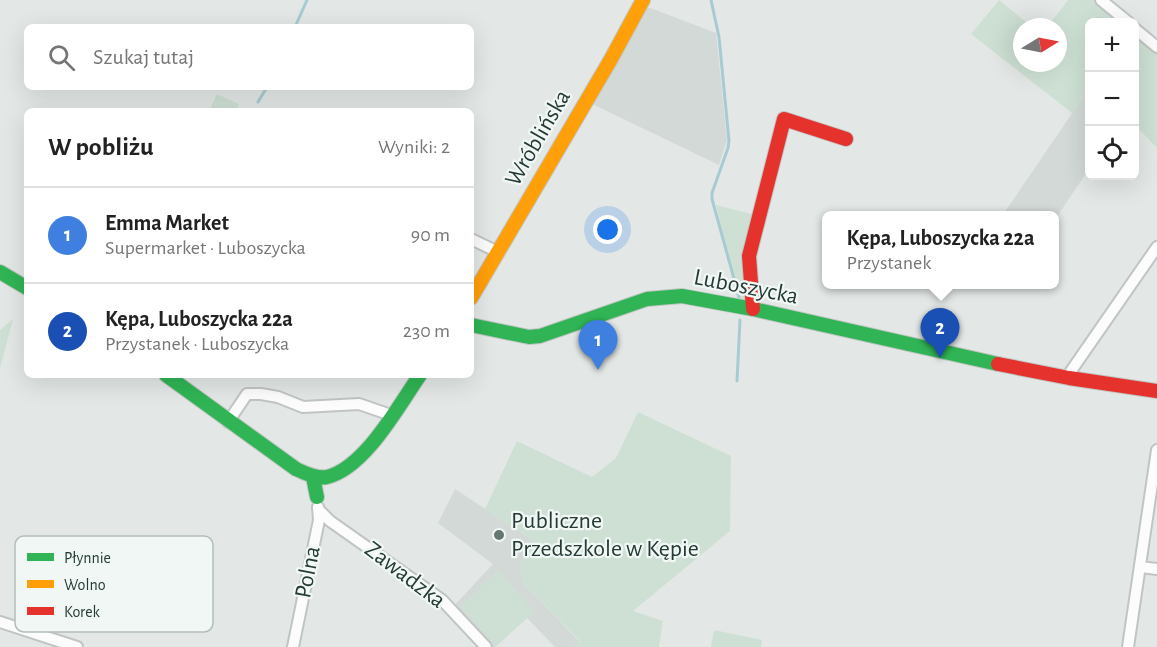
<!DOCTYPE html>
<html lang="pl">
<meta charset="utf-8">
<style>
body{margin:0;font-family:"Alegreya Sans",sans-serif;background:#f6f6f6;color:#222}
.controls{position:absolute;right:18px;top:18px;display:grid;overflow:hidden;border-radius:9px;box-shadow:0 6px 24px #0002}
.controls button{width:54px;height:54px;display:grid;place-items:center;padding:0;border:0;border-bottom:2px solid #e0e0e0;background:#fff;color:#222;font:30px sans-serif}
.compass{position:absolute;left:1013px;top:18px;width:54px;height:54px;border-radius:50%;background:#fff;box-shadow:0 6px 24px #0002;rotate:80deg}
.you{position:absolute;left:608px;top:230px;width:21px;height:21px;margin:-15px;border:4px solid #fff;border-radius:50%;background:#1a73e8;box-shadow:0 0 0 9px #1a73e833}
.badge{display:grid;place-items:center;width:39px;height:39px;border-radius:50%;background:#7c3aed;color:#fff;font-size:20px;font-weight:700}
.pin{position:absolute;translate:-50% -50px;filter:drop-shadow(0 2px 3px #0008)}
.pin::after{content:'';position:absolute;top:32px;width:21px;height:18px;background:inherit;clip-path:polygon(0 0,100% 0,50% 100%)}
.popup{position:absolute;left:822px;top:211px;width:237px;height:78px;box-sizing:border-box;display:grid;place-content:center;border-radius:9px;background:#fff;filter:drop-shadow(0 2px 4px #0005);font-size:20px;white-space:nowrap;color:#767676}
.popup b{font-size:22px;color:#222}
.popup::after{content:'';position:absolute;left:50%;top:100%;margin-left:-12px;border:12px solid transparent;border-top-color:#fff}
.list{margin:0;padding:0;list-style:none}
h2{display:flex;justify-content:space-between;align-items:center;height:78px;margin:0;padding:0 24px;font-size:26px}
h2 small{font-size:20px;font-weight:400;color:#767676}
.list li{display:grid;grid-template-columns:39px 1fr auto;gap:18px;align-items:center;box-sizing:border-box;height:96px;padding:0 24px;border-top:2px solid #e0e0e0}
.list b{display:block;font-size:22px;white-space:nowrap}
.list p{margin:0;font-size:20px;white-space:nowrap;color:#767676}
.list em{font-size:20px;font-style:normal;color:#767676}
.icon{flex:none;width:33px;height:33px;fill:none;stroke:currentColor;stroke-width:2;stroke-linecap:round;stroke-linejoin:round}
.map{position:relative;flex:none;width:1157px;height:647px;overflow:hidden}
.search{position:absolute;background:#fff;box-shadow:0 6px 24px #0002;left:24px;top:24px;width:450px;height:66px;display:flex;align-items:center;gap:15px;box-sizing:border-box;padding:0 21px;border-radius:9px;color:#767676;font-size:22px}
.panel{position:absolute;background:#fff;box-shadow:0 6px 24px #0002;left:24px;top:108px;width:450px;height:270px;border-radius:9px}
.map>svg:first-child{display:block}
.built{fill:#d2d9d6}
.green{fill:#cee0d4}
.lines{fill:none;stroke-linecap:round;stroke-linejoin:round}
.stream{stroke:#a8cbd3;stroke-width:3}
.street-casing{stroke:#c0c5c3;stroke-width:14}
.fast-casing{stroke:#c0c6c3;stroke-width:16}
.slow-casing{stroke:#c0c6c3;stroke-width:16}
.jam-casing{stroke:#c0c6c3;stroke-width:16}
.street{stroke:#fbfcfb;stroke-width:10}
.fast{stroke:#30b455;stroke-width:14}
.slow{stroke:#ff9f0a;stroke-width:14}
.jam{stroke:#e5322d;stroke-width:14}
.poi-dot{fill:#667773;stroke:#f1f7f5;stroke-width:2}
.labels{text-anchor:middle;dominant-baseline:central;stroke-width:4.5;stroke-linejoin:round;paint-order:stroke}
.street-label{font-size:24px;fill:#233a35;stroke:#f1f7f5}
.poi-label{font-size:24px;fill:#233a35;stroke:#f1f7f5;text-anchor:start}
.key{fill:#f1f7f5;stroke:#b3bebb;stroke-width:1.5}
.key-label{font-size:16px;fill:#233a35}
</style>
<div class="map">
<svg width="1157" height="647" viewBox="0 0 1157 647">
<rect width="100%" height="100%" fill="#e3e8e6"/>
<!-- built -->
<path class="built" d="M645,6L716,33L727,140L719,165L586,101Z
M1086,93L1089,95V169L1054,221V216H1002Z
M455,489L534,541L521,561L522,581L580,642L574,647H555L527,618L495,647H486L451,609L493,564L438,523Z"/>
<!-- green -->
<path class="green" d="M999,0L1032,27H1022V63H1058V27H1047L1068,0H1093L1120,22H1090L1089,95L1086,93L1072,113L971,34Z
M1134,34L1157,48V148L1135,125Z
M217,94L239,104L236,111H209Z
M716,205L759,216L753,309L739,306Z
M13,319L0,369V330Z
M638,412L731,456L730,531L633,611L663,621L659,647H574L580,641L522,581L521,561L534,541L485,509L517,441L592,477L616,458Z
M498,570L534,612L496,646L461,607Z
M714,630L762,640L761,647H711Z"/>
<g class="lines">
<!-- stream -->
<path class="stream" d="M711,0L719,37L729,141L728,148L712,193V199L739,297
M295,27L307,0
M258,102L267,87
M737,381L740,320"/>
<defs>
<path id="street" d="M1101,0L1128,22
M1134,28L1157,47
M471,239L498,252
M1069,378L1071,371L1157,247
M228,422L247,394H261L278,397L303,407L359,404L391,415
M318,509L330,521L442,600L486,647
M1141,567L1157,569
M0,622L77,647
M293,647L319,520L318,507
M1128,647L1157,450"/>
<path id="fast" d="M0,272L27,288
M471,325L529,337L540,336L647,299L682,296L753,309L998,364
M166,375L296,469C305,473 316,479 327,477C365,468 399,405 420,375
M313,477L317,497"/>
<path id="slow" d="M471,298L611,59L643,0"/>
<path id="jam" d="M753,309L749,256L784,119L846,139
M998,364L1069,378L1157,391"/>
</defs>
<!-- street casing -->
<use href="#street" class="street-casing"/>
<!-- fast casing -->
<use href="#fast" class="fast-casing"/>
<!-- slow casing -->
<use href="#slow" class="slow-casing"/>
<!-- jam casing -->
<use href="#jam" class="jam-casing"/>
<!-- street -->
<use href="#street" class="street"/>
<!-- fast -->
<use href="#fast" class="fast"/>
<!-- slow -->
<use href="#slow" class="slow"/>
<!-- jam -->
<use href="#jam" class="jam"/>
</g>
<!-- markers -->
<circle class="poi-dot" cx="499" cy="535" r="6"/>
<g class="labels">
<!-- street labels -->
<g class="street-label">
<text transform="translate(538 138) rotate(-60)">Wróblińska</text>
<text transform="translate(746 287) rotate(11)">Luboszycka</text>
<text transform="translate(308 572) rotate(-79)">Polna</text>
<text transform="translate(405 575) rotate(37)">Zawadzka</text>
</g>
<!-- poi labels -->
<g class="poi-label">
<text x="511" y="521">Publiczne<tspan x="511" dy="28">Przedszkole w Kępie</tspan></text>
</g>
</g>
<!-- legend -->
<rect x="15" y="536" width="198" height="96" rx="9" class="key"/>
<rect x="27" y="553" width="27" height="8" fill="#30b455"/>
<rect x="27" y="580" width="27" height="8" fill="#ff9f0a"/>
<rect x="27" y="607" width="27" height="8" fill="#e5322d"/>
<g class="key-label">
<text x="64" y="563">Płynnie</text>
<text x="64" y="590">Wolno</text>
<text x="64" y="617">Korek</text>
</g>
</svg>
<div class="controls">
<button>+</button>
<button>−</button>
<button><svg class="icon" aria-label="locate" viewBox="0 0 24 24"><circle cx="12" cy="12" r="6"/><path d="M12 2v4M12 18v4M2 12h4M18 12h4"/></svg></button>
</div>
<svg class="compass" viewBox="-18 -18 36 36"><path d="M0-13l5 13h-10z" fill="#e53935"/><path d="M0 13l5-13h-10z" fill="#767676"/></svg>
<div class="you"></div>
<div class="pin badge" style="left:598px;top:370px;background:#3f7fe0">1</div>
<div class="pin badge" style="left:940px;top:358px;background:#1a4fb4">2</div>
<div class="popup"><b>Kępa, Luboszycka 22a</b>Przystanek</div>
<div class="search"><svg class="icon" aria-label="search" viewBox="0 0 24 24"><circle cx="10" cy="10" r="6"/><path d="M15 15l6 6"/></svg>Szukaj tutaj</div>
<section class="panel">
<h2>W pobliżu<small>Wyniki: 2</small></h2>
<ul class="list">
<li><span class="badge" style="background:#3f7fe0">1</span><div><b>Emma Market</b><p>Supermarket · Luboszycka</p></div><em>90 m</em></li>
<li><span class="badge" style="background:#1a4fb4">2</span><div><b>Kępa, Luboszycka 22a</b><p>Przystanek · Luboszycka</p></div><em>230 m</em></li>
</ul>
</section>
</div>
